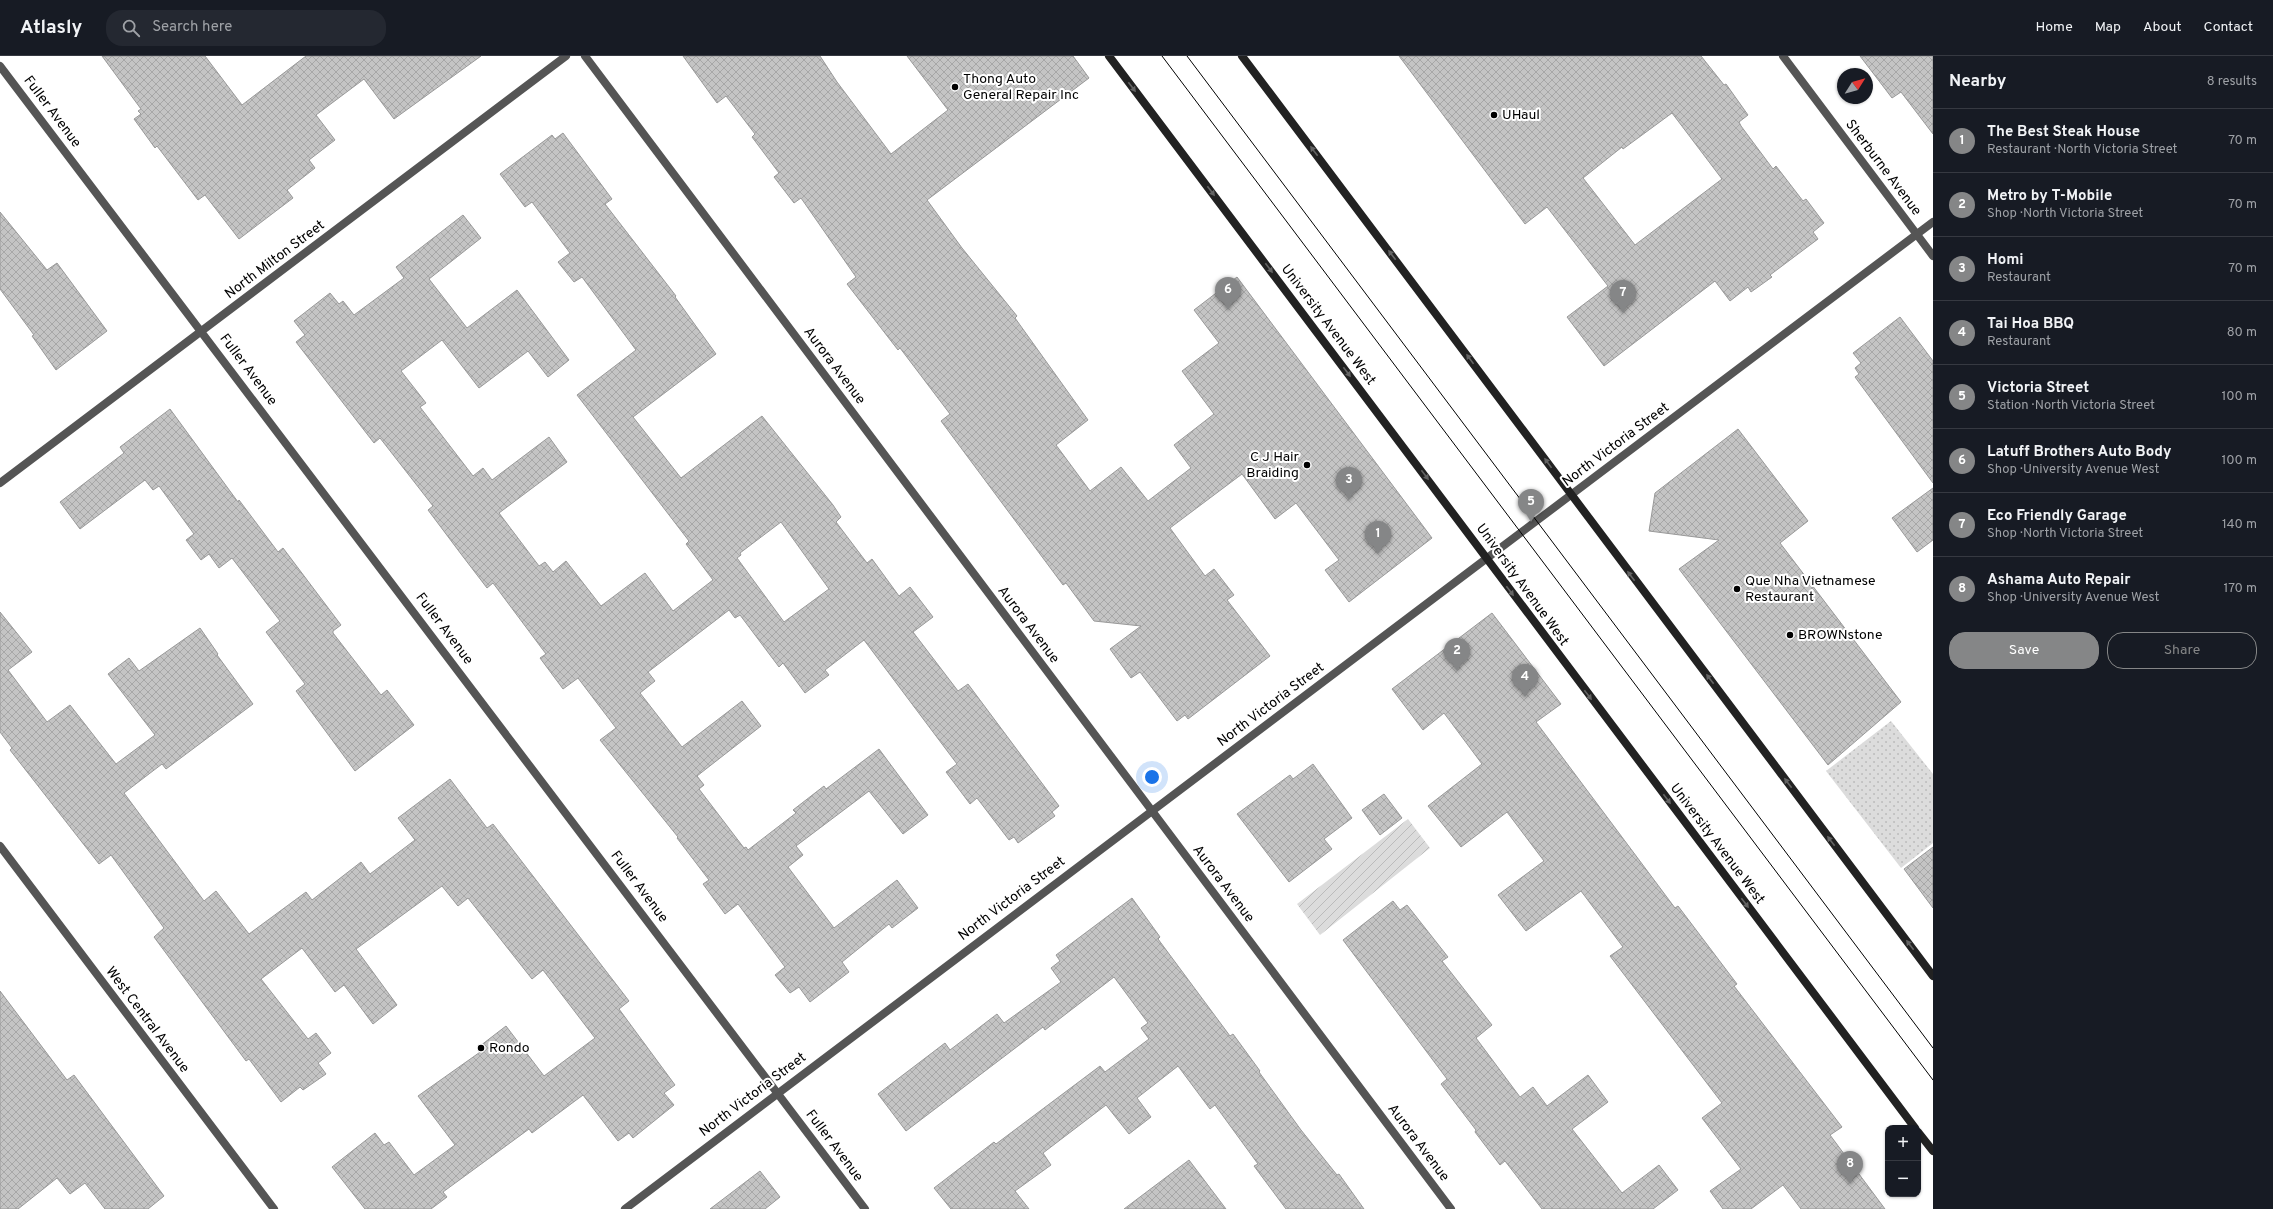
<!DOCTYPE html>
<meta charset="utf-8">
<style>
body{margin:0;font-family:Overpass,sans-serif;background:#242831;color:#f1f3f6}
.controls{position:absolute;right:12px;bottom:12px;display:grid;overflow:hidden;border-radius:8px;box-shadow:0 1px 3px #0004}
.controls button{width:36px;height:36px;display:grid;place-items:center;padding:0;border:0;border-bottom:1px solid #363941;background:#171b24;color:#f1f3f6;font:20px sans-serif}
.compass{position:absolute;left:1837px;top:12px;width:36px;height:36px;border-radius:50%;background:#171b24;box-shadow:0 1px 3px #0004;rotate:53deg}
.you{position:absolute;left:1152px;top:721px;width:14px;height:14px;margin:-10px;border:3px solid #fff;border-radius:50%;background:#1a73e8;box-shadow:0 0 0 6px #1a73e833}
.badge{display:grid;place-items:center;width:26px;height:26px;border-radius:50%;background:#858687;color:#fff;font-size:13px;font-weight:700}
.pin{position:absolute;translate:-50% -33px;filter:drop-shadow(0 1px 2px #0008)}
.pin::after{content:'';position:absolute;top:21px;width:14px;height:12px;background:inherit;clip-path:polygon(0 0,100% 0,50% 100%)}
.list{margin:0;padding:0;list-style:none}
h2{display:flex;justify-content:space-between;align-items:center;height:52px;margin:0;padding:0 16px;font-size:17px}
h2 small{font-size:13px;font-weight:400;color:#9ea1a6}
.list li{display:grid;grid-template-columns:26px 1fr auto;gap:12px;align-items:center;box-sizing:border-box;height:64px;padding:0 16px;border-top:1px solid #363941}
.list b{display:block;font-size:15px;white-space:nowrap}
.list p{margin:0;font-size:13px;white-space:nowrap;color:#9ea1a6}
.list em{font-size:13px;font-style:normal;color:#9ea1a6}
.actions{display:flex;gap:8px;padding:12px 16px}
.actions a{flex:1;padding:9px 0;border:1px solid #858687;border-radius:16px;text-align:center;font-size:14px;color:#858687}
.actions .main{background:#858687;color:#fff}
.icon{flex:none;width:22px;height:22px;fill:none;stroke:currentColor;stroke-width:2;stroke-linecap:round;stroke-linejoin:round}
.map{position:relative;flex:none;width:1933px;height:1153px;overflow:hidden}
header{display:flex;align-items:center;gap:24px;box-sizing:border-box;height:56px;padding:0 20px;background:#171b24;border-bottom:1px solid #363941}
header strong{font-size:19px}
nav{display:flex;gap:22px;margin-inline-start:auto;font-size:14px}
.search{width:280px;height:36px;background:#242831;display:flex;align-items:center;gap:10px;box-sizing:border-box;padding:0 14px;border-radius:16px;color:#9ea1a6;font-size:15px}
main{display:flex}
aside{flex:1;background:#171b24}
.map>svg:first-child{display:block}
.grass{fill:url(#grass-dots)}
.garden{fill:url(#garden-furrows)}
.building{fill:url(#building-cross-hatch);stroke:#999;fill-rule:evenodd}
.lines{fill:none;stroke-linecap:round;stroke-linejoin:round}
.minor{stroke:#555;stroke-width:8}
.tertiary{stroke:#555;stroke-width:8}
.secondary{stroke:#222;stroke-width:8}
.tram{stroke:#000;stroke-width:1}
.oneway{fill:#646464}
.poi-dot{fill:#000;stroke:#fff;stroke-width:1.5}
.labels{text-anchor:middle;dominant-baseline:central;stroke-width:4;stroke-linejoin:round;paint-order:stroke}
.poi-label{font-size:14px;fill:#000;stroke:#fff;text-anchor:start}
.street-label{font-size:14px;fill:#000;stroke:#fff}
</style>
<header>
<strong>Atlasly</strong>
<div class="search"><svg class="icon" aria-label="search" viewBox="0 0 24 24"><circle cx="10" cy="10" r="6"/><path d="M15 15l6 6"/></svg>Search here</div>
<nav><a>Home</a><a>Map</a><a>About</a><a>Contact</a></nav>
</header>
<main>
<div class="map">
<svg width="1933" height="1153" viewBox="0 0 1933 1153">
<defs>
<pattern id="grass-dots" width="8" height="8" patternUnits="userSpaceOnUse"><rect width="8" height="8" fill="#dcdcdc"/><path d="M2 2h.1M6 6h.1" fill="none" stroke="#bbb" stroke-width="1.8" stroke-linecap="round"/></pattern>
<pattern id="garden-furrows" width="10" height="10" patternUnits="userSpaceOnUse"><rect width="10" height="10" fill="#dcdcdc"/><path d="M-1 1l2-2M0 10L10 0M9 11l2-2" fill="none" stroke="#bbb"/></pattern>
<pattern id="building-cross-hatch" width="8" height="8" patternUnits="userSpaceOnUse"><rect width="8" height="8" fill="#c4c4c4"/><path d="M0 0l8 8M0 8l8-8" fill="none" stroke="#a7a7a7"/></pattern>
</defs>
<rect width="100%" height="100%" fill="#fff"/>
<!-- grass -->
<path class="grass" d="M1891,665L1933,718V787L1901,812L1826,715Z"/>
<!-- garden -->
<path class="garden" d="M1408,763L1430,792L1320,879L1297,848Z"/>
<!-- building -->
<path class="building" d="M102,0H205L242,49L306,0H481L394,63L364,23L316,59L335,84L309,104L315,112L287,134L293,142L239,183L205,139L198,144L157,90L155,92L134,63L141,58L138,55L141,53Z
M683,0H820L837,26L891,98L948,54L907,0H1073L1089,22L927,144L962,192L1017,260L1015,262L1088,364L1056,389L1090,435L1121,411L1148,445L1191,412L1174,389L1214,358L1182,315L1219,287L1194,254L1237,221L1432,482L1349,546L1325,514L1339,504L1296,447L1275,463L1242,418L1170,472L1205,520L1214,513L1234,539L1227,544L1270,600L1188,663L1185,659L1177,665L1140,616L1131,622L1110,593L1141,570L1094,565L1066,527L1063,529L941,365L950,358L900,292L898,294L847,228L856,221L801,142L794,147L774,121L779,117L752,81L755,78L726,40L717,47Z
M1399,0H1701L1724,29L1726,28L1748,59L1739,66L1741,70L1773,113L1776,110L1803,145L1806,143L1824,167L1813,176L1818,183L1770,219L1772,221L1751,236L1748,231L1730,245L1715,225L1604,310L1567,261L1608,230L1547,151L1525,168ZM1672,57L1722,123L1635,189L1583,122L1622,91L1623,93Z
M1860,0H1933V78L1901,36L1892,42Z
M563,77L612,143L605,148L676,240L675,241L716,298L633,361L681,422L762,360L833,449L841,461L836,466L867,507L872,503L899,540L910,531L933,561L913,576L958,635L968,628L1059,750L1052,756L1055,760L1018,787L1014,781L1009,784L977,742L970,748L946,716L957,708L864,584L825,614L829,619L805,637L783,607L779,611L740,559L735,562L729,554L648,616L655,625L640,637L682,691L742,645L761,670L697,720L704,729L699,733L744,792L746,791L748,794L796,757L793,754L824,730L826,733L879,693L928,759L903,778L869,735L796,790L803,799L788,811L834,872L897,824L918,852L892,872L889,868L842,906L849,916L810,946L799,931L790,937L775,919L785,911L738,848L725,858L703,828L709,824L677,782L678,781L600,684L616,672L578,622L563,633L540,602L546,598L493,527L487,532L461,498L428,454L433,450L380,382L374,387L296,286L305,279L294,265L330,237L339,248L343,245L354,259L404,222L396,211L463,159L481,182L429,223L467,272L517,234L569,304L548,321L528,295L479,332L442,284L401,315L426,347L420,351L473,420L483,412L492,424L549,381L567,406L499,457L539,510L545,506L553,516L566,505L601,550L645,517L673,555L713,524L686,488L689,485L577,339L636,294L582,221L574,226L558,206L570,197L532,146L525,151L500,118L552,79L555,83ZM781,466L829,533L784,566L737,502L741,499L740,497Z
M0,156L47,214L57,207L107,275L56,314L32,280L34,279L0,233Z
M1900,261L1933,305V427L1855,321L1859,318L1855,312L1861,307L1853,297Z
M170,353L238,446L239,444L278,496L283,492L341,569L333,575V577L381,639L387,634L414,669L355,715L296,635L305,628L266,576L280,565L232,502L219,512L209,498L201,504L186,484L194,478L159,430L153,434L145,424L80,473L60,446L124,397L120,391Z
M1738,373L1808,465L1780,487L1901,646L1828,709L1679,513L1719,484L1649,475L1655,437Z
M1933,432V484L1917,496L1892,462Z
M0,556L32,596L8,614L47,666L70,649L116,708L155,679L108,618L129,602L139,615L200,572L218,598L217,599L253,648L166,713L162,708L124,737L204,845L216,835L249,878L306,836L312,844L361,806L370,818L415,784L398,762L450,723L487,772L493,768L629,945L619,953L675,1029L664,1037L674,1049L633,1082L629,1077L618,1085L583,1039L532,1077L529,1073L443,1136L447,1141L431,1153H365L332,1111L375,1077L384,1089L389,1086L414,1119L455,1089L418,1040L483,994L480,990L506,970L544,1020L595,982L543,914L532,923L468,842L458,850L442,830L356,893L397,949L373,968L344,929L335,936L302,892L261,923L308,983L316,977L331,997L318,1007L326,1018L303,1034L300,1031L281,1046L249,1003L246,1005L154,881L164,872L111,799L99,808L10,694L12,692L0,676Z
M1492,557L1561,648L1536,666L1675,852L1678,850L1737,928L1734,930L1842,1071L1830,1079L1885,1153H1801L1783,1129L1751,1153H1723L1710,1135L1741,1113L1702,1062L1722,1047L1610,900L1623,891L1581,835L1526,875L1498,839L1544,805L1507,756L1461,791L1428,750L1482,708L1444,657L1423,674L1392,633Z
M1313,708L1352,762L1324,783L1332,793L1289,826L1237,758L1290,719L1293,723Z
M1384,738L1402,762L1380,779L1362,754Z
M1933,791V852L1904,813Z
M1132,842L1160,881L1158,883L1230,980L1233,978L1260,1015L1259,1016L1301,1074L1337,1119L1339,1118L1364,1153H1286L1254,1110L1258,1108L1215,1049L1210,1053L1178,1010L1137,1042L1151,1061L1129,1078L1106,1049L1043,1097L1051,1109L1015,1135L1029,1153H951L934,1132L994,1086L996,1088L1100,1010L1105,1016L1149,983L1141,972L1148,967L1114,921L1045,974L1043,971L906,1075L878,1038L945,987L950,994L997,958L1004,967L1061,926L1051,912L1060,905L1056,899Z
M1393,845L1400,854L1407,849L1448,901L1442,905L1492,969L1476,982L1520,1041L1533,1031L1547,1050L1588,1019L1608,1046L1572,1073L1622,1137L1659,1109L1678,1134L1653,1153H1542L1505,1105L1500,1109L1475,1076L1476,1074L1441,1028L1447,1023L1343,884Z
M0,935L67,1024L74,1019L164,1140L148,1153H105L85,1127L70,1138L57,1122L18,1153H0Z
M1189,1104L1226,1153H1124Z
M760,1115L780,1141L765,1153H710Z"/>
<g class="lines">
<!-- minor -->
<path class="minor" d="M585,0L1451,1153
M1783,0L1933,200
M0,10L865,1153
M0,427L566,0
M0,790L274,1153"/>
<!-- tertiary -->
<path class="tertiary" d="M625,1153C1060,823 1497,495 1933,166"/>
<!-- secondary -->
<path class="secondary" d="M1109,0L1915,1072
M1242,0L1933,920
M1918,1076L1933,1095"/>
<!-- tram -->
<path class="tram" d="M1162,0L1933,1024
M1187,0L1933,992"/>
</g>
<!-- one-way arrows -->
<defs><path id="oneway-solid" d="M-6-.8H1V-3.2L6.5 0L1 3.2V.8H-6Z"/></defs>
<g class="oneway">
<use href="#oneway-solid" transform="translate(1132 31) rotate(53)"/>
<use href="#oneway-solid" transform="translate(1314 95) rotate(-127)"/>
<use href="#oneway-solid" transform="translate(1211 135) rotate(53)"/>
<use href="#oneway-solid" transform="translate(1392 199) rotate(-127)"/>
<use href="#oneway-solid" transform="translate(1269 212) rotate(53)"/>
<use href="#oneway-solid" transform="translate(1470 303) rotate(-126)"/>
<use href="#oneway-solid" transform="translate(1347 316) rotate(53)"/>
<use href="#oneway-solid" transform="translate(1548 407) rotate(-126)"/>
<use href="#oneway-solid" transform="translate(1425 419) rotate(53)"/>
<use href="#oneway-solid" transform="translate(1631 520) rotate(-127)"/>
<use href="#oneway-solid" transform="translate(1510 535) rotate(53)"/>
<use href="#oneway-solid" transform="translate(1710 623) rotate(-127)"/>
<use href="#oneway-solid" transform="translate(1588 639) rotate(53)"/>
<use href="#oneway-solid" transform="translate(1788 727) rotate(-127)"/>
<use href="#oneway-solid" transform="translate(1667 743) rotate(53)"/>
<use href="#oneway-solid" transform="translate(1831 785) rotate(-127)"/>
<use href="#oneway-solid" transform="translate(1745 847) rotate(53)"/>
<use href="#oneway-solid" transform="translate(1910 889) rotate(-127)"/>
</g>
<!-- markers -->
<g class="poi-dot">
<circle cx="955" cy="31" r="4"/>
<circle cx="1494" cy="59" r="4"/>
<circle cx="1307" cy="409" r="4"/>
<circle cx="1737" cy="533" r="4"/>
<circle cx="1790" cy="579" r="4"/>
<circle cx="481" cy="992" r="4"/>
</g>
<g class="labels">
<!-- poi labels -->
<g class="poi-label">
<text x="963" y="23">Thong Auto<tspan x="963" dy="16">General Repair Inc</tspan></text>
<text x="1502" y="59">UHaul</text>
<text x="1299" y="401" text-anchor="end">C J Hair<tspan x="1299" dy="16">Braiding</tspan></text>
<text x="1745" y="525">Que Nha Vietnamese<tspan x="1745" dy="16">Restaurant</tspan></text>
<text x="1798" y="579">BROWNstone</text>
<text x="489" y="992">Rondo</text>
</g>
<!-- street labels -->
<g class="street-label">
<text transform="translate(52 56) rotate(53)">Fuller Avenue</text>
<text transform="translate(1883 112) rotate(53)">Sherburne Avenue</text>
<text transform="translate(275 204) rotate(-37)">North Milton Street</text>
<text transform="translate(1328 269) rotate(53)">University Avenue West</text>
<text transform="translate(834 310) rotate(53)">Aurora Avenue</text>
<text transform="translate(248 314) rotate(53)">Fuller Avenue</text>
<text transform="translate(1616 389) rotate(-37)">North Victoria Street</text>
<text transform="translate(1522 529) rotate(54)">University Avenue West</text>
<text transform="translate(1028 569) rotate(53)">Aurora Avenue</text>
<text transform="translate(444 573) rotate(53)">Fuller Avenue</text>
<text transform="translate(1271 649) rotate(-37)">North Victoria Street</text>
<text transform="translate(1717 788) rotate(53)">University Avenue West</text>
<text transform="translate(1223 828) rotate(53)">Aurora Avenue</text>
<text transform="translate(639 831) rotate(53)">Fuller Avenue</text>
<text transform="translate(1012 843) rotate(-37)">North Victoria Street</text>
<text transform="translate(147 964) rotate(53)">West Central Avenue</text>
<text transform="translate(753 1039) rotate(-37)">North Victoria Street</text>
<text transform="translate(1418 1087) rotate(53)">Aurora Avenue</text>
<text transform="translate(834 1090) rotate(53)">Fuller Avenue</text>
</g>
</g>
</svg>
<div class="controls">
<button>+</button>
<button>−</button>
</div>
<svg class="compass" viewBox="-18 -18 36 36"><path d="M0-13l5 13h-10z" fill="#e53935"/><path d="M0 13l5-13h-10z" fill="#9ea1a6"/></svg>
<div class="you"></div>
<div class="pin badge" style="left:1378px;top:498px">1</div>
<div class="pin badge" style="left:1457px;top:615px">2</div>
<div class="pin badge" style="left:1349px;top:444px">3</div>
<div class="pin badge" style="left:1525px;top:641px">4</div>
<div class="pin badge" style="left:1531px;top:466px">5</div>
<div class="pin badge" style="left:1228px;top:254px">6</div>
<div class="pin badge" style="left:1623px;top:257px">7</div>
<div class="pin badge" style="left:1850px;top:1128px">8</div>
</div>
<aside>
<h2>Nearby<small>8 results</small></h2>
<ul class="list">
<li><span class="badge">1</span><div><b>The Best Steak House</b><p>Restaurant · North Victoria Street</p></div><em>70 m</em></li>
<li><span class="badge">2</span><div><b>Metro by T-Mobile</b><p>Shop · North Victoria Street</p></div><em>70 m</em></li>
<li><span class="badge">3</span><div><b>Homi</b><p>Restaurant</p></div><em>70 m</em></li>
<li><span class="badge">4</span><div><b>Tai Hoa BBQ</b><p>Restaurant</p></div><em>80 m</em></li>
<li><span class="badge">5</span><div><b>Victoria Street</b><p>Station · North Victoria Street</p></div><em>100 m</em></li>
<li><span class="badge">6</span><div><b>Latuff Brothers Auto Body</b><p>Shop · University Avenue West</p></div><em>100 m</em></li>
<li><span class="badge">7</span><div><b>Eco Friendly Garage</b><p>Shop · North Victoria Street</p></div><em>140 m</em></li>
<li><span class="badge">8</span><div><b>Ashama Auto Repair</b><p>Shop · University Avenue West</p></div><em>170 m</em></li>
</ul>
<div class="actions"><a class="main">Save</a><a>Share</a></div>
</aside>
</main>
